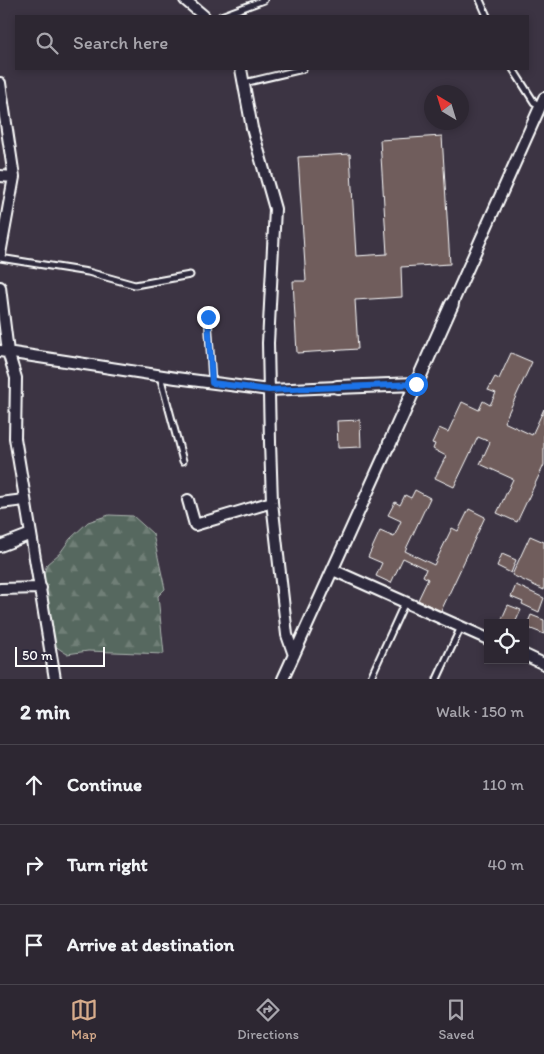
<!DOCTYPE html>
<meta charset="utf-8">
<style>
body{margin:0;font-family:Itim,sans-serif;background:#352f3a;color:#f1f3f6}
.controls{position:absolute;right:15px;bottom:15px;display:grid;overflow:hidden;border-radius:0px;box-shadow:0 2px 8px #0003}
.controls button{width:45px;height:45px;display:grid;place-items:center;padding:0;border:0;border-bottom:1px solid #48444d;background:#2d2732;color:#f1f3f6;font:25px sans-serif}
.compass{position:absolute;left:424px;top:85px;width:45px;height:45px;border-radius:50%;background:#2d2732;box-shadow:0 2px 8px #0003;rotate:322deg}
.scale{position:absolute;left:15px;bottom:12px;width:90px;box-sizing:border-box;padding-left:5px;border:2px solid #fff;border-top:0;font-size:14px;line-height:18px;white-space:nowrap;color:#fff;-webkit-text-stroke:4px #2f2a3d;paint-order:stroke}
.stop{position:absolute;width:15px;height:15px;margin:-11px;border:4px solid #1a73e8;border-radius:50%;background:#fff}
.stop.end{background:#1a73e8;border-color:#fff;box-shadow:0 1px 5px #0008}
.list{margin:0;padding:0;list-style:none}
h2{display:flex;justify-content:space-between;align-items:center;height:65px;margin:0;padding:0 20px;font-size:21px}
h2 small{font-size:16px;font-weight:400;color:#a7a5ac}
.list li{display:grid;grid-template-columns:32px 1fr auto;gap:15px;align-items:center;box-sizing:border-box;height:80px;padding:0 20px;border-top:1px solid #48444d}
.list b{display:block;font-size:19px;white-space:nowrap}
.list em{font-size:16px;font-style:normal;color:#a7a5ac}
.icon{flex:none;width:28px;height:28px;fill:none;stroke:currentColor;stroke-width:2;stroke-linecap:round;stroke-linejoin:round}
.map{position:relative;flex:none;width:544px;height:679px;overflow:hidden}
.search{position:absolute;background:#2d2732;box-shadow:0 2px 8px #0003;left:15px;right:15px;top:15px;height:55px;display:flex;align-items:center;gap:12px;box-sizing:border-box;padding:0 18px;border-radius:0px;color:#a7a5ac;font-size:19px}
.sheet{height:305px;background:#2d2732}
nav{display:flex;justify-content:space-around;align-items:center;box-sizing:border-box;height:70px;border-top:1px solid #48444d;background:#2d2732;font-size:14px;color:#a7a5ac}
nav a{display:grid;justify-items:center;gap:2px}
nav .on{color:#d6ab8b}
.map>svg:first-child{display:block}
.forest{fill:url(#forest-firs);stroke:#abb4af}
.building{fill:#6f5d5c;stroke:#fff}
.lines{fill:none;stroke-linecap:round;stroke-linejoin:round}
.service-casing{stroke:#fff;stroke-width:9}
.minor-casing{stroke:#fff;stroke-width:14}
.tertiary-casing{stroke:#fff;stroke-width:16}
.service{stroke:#2f2a3d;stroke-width:5}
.minor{stroke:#2f2a3d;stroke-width:10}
.tertiary{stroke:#2f2a3d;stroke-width:12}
.route{stroke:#1a73e8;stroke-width:6}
</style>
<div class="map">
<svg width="544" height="679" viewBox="0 0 544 679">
<defs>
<pattern id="forest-firs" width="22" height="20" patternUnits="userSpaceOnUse" patternTransform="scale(1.25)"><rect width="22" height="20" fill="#57685f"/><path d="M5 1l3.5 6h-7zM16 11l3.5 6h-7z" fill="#707f77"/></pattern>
</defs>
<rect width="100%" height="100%" fill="#3c3443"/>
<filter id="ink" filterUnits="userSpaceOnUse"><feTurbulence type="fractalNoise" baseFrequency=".02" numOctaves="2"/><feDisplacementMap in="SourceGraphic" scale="10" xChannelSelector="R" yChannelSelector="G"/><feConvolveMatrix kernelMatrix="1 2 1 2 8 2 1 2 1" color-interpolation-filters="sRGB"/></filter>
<g filter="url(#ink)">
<!-- forest -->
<path class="forest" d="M109,515L133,516L153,534L165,589L158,596L164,654L88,651L67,654L55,646L43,577L47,564L60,553L70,539L88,522Z"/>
<!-- building -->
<path class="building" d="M442,136L450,264L401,267L402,297L355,300L358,349L297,353L293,281H306L298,157L350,154L356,256L387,254L380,140Z
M511,353L532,362L504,422L532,435L544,409V465L517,522L497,513L513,479L480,464L490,442L478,437L454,487L435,478L446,456L433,449L435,444L432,443L439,428L448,432L462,402L479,410L483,401L490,405L496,393L488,390L495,377L499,379Z
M360,420L361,447L338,448L337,421Z
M415,490L430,498L405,551L434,565L452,528L458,531L469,509L485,517L441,611L418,600L428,579L423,576L426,569L403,558L391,583L376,576L382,563L368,557L380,531L394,537L401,521L388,515L395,502L400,505L405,495L411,498Z
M530,536L544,542V590L512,575Z
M502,554L516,560L511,573L497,566Z
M516,585L544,598L539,612L522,604L523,602L511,597Z
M508,605L521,610L515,623H500Z
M531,615L544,620V634L526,627Z"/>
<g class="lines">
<defs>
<path id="service" d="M480,0L487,16
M221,16L264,0
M513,69L534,102L541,107
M244,83L303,69
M0,258L88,272L135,285L190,275
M208,317L212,383
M160,376L183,461
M370,679L405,602
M437,679L461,627"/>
<path id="minor" d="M185,0L204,16
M241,69L252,128L275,209L268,343L270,442L272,502L287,635L294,655
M0,83L14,177L0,254
M0,176L14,177
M0,287L8,352L16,378L15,438L55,679
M452,304L544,98
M0,351L176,378L269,390L337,387
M188,500L195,525L272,502
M0,503L24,500
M0,546L31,534
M333,570L488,639
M0,589L41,588
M525,655L544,664
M283,679L389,445"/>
<path id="tertiary" d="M337,387L416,384
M389,445L452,304"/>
</defs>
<!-- service casing -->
<use href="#service" class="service-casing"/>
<!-- minor casing -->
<use href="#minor" class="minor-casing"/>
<!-- tertiary casing -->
<use href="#tertiary" class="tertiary-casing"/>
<!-- service -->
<use href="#service" class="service"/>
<!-- minor -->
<use href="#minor" class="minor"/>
<!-- tertiary -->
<use href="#tertiary" class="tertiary"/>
</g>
</g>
<g class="lines" filter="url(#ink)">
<!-- route -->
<path class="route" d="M208,317L212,383L269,390L416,384"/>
</g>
</svg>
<div class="controls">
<button><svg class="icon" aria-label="locate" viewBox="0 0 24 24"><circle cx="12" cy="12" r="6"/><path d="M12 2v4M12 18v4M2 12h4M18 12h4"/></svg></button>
</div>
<svg class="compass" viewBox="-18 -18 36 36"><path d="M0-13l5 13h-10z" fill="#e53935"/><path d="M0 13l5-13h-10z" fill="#a7a5ac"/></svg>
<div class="scale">50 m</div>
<div class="stop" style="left:416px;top:384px"></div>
<div class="stop end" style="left:208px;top:317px"></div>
<div class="search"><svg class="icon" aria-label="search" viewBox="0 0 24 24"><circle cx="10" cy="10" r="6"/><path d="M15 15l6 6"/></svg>Search here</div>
</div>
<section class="sheet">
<h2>2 min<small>Walk · 150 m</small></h2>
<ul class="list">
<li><svg class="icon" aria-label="ahead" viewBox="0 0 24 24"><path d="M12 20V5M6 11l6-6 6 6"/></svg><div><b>Continue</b></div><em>110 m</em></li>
<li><svg class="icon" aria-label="right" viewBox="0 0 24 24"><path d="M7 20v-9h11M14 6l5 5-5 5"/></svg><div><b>Turn right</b></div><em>40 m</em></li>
<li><svg class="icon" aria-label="arrive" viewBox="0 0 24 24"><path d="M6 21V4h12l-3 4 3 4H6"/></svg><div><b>Arrive at destination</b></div></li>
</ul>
</section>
<nav>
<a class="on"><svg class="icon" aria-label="map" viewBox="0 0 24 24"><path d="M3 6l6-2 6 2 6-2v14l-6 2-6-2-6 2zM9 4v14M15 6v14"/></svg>Map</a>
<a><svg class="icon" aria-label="directions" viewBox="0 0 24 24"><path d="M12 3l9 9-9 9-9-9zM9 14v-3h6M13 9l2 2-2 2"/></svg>Directions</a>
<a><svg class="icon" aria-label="saved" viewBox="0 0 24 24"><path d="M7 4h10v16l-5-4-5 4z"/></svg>Saved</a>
</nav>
